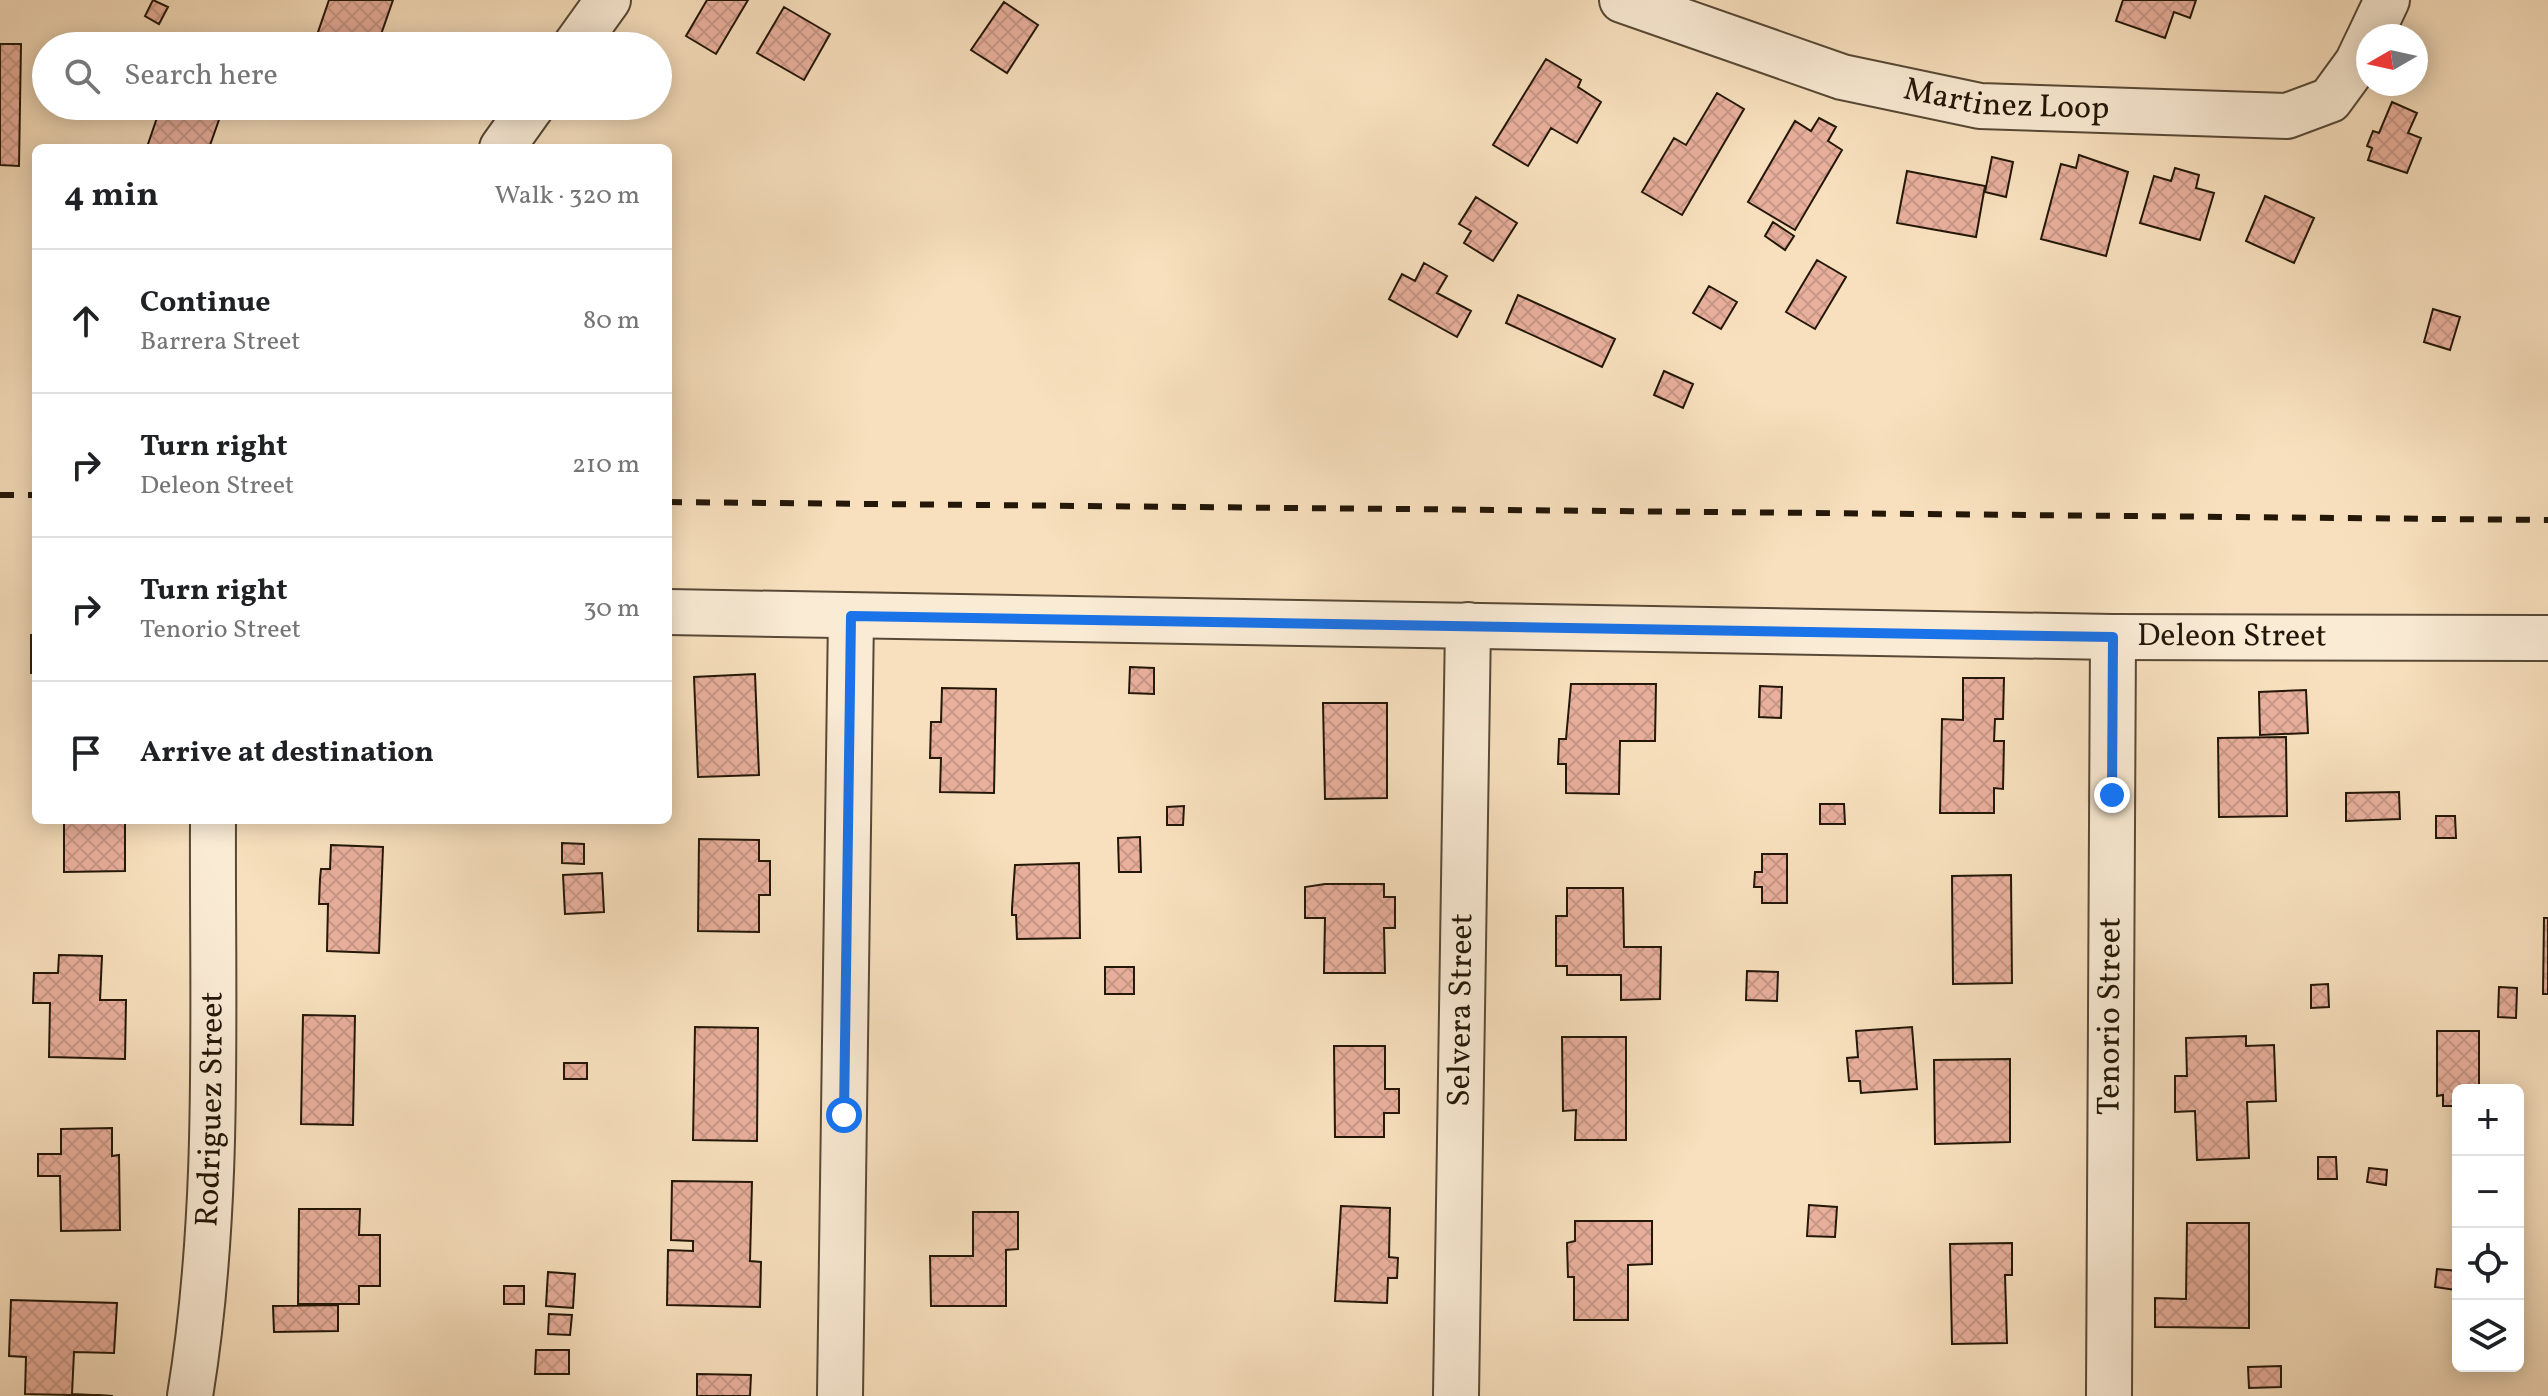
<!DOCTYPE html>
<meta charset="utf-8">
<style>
body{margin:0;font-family:Vollkorn,serif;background:#f6f6f6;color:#202124}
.controls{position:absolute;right:24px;bottom:24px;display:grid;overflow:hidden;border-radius:12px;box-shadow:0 4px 20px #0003}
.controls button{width:72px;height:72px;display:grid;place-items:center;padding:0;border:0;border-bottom:2px solid #e0e0e0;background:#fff;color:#202124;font:40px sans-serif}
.compass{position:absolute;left:2356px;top:24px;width:72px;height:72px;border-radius:50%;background:#fff;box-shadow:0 4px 20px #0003;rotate:261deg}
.stop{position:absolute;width:24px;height:24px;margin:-18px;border:6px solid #1a73e8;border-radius:50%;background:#fff}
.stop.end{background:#1a73e8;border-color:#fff;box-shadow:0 2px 8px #0008}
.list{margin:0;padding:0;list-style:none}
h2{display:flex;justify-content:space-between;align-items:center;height:104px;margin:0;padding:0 32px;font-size:34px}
h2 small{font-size:26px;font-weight:400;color:#757577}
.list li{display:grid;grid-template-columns:52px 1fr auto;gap:24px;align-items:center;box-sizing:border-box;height:144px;padding:0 32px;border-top:2px solid #e0e0e0}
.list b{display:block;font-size:30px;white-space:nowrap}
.list p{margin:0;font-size:26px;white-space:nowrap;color:#757577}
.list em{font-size:26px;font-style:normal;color:#757577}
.icon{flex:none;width:44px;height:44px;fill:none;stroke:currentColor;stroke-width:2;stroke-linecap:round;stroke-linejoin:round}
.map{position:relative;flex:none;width:2548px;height:1396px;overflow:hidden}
.search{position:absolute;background:#fff;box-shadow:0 4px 20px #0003;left:32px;top:32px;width:640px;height:88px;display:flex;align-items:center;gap:20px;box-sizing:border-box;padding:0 28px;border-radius:44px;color:#757577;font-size:30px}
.panel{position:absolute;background:#fff;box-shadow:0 4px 20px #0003;left:32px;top:144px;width:640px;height:680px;border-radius:12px}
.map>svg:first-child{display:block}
.building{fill:url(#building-cross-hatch);stroke:#231708;stroke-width:2}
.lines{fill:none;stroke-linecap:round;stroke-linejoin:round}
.minor-casing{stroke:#584936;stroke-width:48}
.minor{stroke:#faebd5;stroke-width:44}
.rail{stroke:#231708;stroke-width:6;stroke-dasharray:14 14;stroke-linecap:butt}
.route{stroke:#1a73e8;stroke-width:10}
.labels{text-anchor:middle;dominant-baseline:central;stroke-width:6;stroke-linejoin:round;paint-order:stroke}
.street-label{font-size:32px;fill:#231708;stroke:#faebd5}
</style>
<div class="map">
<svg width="2548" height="1396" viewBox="0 0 2548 1396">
<defs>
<pattern id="building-cross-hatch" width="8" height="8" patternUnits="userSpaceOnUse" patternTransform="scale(2)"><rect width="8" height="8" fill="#e9b09d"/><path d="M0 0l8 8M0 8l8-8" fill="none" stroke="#c89786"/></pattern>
</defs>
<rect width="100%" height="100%" fill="#f8e0be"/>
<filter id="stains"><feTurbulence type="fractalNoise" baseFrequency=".0025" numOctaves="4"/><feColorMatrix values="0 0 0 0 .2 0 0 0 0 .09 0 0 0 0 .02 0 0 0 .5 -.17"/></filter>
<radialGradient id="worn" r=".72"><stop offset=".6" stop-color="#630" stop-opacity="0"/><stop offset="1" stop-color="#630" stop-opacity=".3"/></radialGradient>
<!-- building -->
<path class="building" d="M153,0L168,7L159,24L145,16Z
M329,0H393L377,46H337L316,38Z
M707,0H748L716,54L686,36Z
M2123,0H2196L2190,18L2174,12L2165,38L2116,21Z
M1004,2L1038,25L1007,73L971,50Z
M784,7L830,34L804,80L757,53Z
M0,44H21L19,166L0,165Z
M1546,59L1581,80L1578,87L1601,102L1577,143L1551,128L1528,166L1493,145Z
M1717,93L1744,109L1682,215L1642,192L1674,138L1686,145Z
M2392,102L2417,113L2408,133L2421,138L2407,173L2368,160L2372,148L2367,146L2373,131L2379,133Z
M161,106H187L220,117L209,148L147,147Z
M1819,118L1836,127L1828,141L1842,150L1795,230L1748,202L1795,121L1811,131Z
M2079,155L2128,172L2106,256L2041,239L2061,164L2076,168Z
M1992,157L2013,162L2006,197L1985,192Z
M2175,168L2199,175L2196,188L2214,193L2200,240L2140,223L2154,176L2171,181Z
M1907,171L1985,186L1976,237L1897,223Z
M2265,196L2314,218L2294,263L2246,241Z
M1476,197L1517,223L1493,261L1464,243L1471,231L1459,224Z
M1773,222L1794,236L1785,250L1765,236Z
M1817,260L1846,277L1815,329L1786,312Z
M1424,263L1447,276L1437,293L1471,311L1457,337L1389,299L1402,274L1415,281Z
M1709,286L1737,302L1721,329L1693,313Z
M1518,295L1615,339L1602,367L1506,323Z
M2433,309L2460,317L2450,350L2424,342Z
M1664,371L1693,384L1683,408L1654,395Z
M31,635H36V673H31Z
M1130,667L1154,668V694L1129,693Z
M755,674L759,775L698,777L694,677Z
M1963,678H2004L2003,719H1995L1994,741H2004L2003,789L1994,788V813H1940L1942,719L1963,720Z
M1571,684H1656L1655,741H1620L1619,794L1566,793V764H1558L1559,739H1566Z
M1760,686L1782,687L1781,718L1759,717Z
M942,688L996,689L994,793L940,792L941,758H930L931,722H941Z
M2306,690L2308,733L2260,735L2259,692Z
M1323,703H1387V798L1325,799Z
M2286,737L2287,816L2219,817L2218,738Z
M2399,792L2400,819L2346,821V793Z
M1820,804H1844L1845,824H1820Z
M1184,806L1183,825H1167V807Z
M2436,816H2455L2456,838H2436Z
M64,820H125V871L64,872Z
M1140,837L1141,872H1119L1118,838Z
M699,839L759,840V861H770V895H759V932L698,931Z
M562,843L584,844V864L562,863Z
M331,845L383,847L379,953L327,951L328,904H319L320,879L321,869H330Z
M1762,854H1787V903H1762V887H1754L1755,872H1762Z
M1079,863L1080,938L1017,939L1016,915H1012V908L1015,865Z
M602,873L604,912L565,914L563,875Z
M2011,875L2012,983L1953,984L1952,876Z
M1325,884H1384V897H1395V928H1384L1385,973H1324L1325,918H1305V887Z
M1567,888H1623L1624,947H1661L1660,999L1621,1000V975H1567V966H1556V916H1567Z
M2544,918H2548V994H2543Z
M59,955L102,956L100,1000H126L125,1059L49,1057L50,1003H33L34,973H58Z
M1105,967H1134V994H1105Z
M1747,971L1778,972L1777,1001L1746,1000Z
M2328,984L2329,1007L2311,1008V985Z
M2499,987L2517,988L2516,1018L2498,1017Z
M303,1015L355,1016L353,1125L301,1124Z
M695,1027L758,1028L757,1141L693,1140Z
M1912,1027L1917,1089L1861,1093L1860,1081H1849L1847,1058L1858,1057L1856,1031Z
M2437,1031H2479V1090H2458V1106H2443V1095L2437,1096Z
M2246,1036V1046L2274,1045L2276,1101L2247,1102L2249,1158L2197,1160L2195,1111L2175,1112V1076H2187L2186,1038Z
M1562,1037H1626V1140H1575L1576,1110L1563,1111Z
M1334,1046H1385V1089H1399V1113H1384V1137H1335Z
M2010,1059V1142L1935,1144L1934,1060Z
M564,1063H587V1079H564Z
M112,1128V1156L119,1155L120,1230L61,1231L60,1176H38V1154H61V1129Z
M2318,1157H2336L2337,1179H2318Z
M2369,1168L2387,1170L2386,1185L2367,1182Z
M672,1181L752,1182L750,1261L761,1262L760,1307L667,1305L668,1250L693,1251V1241L671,1240Z
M1809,1205L1837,1207L1835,1237L1807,1236Z
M1341,1206L1390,1208L1389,1257L1398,1258L1397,1278H1388L1387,1303L1335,1301Z
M299,1209H360L359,1235H380V1286H359V1304H298Z
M973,1212H1018V1249L1006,1250V1306H931L930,1256H973Z
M1575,1221H1652V1264L1628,1265V1320H1574V1277H1568L1567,1243L1575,1241Z
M2187,1223H2249V1328L2155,1327V1298L2186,1299Z
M2012,1243V1275H2005L2007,1343L1952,1344L1950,1244Z
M2437,1269L2458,1271L2456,1290L2435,1287Z
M548,1272L575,1274L573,1308L546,1306Z
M504,1286H524V1304H504Z
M11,1300L117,1303L114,1353L74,1352L72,1394L113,1396L25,1394L26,1357L9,1356Z
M338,1305V1331L274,1332L273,1306Z
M549,1314L572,1315L570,1335L548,1334Z
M536,1350H569V1374H535Z
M2281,1366V1387L2249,1388L2248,1367Z
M697,1374L751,1375L750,1396H697Z"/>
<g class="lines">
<defs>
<g id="minor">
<path id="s1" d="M1622,0L1842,77L1980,106L2287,116L2330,100L2357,63L2368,40"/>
<path d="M2370,36L2387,0"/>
<path d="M575,46L608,0"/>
<path d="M502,148L532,106"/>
<path id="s2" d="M668,612L2113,637L2548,638"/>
<path id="s3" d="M190,1396C221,1207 212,1011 213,820"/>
<path d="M840,1396L851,616"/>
<path id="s4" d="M1456,1396L1468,625"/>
<path id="s5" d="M2109,1396L2113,637"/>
</g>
</defs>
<!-- minor casing -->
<use href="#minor" class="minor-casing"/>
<!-- minor -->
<use href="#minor" class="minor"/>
<!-- rail -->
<path class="rail" d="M0,495H36
M668,502L2548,520"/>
</g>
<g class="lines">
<!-- route -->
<path class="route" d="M844,1115L851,616L2113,637L2112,795"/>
</g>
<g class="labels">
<!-- street labels -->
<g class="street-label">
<text stroke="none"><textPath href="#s1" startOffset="400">Martinez Loop</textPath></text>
<text stroke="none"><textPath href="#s2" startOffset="1564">Deleon Street</textPath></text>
<text stroke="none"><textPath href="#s4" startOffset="386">Selvera Street</textPath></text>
<text stroke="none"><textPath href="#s5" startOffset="380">Tenorio Street</textPath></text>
<text stroke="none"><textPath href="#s3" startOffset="288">Rodriguez Street</textPath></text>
</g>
</g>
<rect width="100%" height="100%" filter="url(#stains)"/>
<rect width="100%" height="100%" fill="url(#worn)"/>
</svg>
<div class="controls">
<button>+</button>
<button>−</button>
<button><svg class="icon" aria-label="locate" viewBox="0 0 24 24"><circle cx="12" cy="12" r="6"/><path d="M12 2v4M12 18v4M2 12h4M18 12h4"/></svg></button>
<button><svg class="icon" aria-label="layers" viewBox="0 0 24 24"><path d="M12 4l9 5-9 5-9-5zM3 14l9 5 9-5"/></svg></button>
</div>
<svg class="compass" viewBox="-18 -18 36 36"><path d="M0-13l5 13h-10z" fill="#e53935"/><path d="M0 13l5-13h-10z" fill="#757577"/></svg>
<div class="stop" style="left:844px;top:1115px"></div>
<div class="stop end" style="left:2112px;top:795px"></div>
<div class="search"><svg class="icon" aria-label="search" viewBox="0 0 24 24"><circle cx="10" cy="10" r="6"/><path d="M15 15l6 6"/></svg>Search here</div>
<section class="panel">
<h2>4 min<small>Walk · 320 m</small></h2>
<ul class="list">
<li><svg class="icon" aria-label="ahead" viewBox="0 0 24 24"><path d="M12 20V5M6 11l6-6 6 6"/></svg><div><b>Continue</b><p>Barrera Street</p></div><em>80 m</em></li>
<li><svg class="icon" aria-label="right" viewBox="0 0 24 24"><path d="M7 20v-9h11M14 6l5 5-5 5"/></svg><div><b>Turn right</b><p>Deleon Street</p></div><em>210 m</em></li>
<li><svg class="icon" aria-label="right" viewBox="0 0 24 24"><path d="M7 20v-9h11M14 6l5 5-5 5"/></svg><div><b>Turn right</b><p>Tenorio Street</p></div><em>30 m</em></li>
<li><svg class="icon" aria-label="arrive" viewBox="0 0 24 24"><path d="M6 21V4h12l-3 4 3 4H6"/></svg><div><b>Arrive at destination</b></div></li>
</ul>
</section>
</div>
